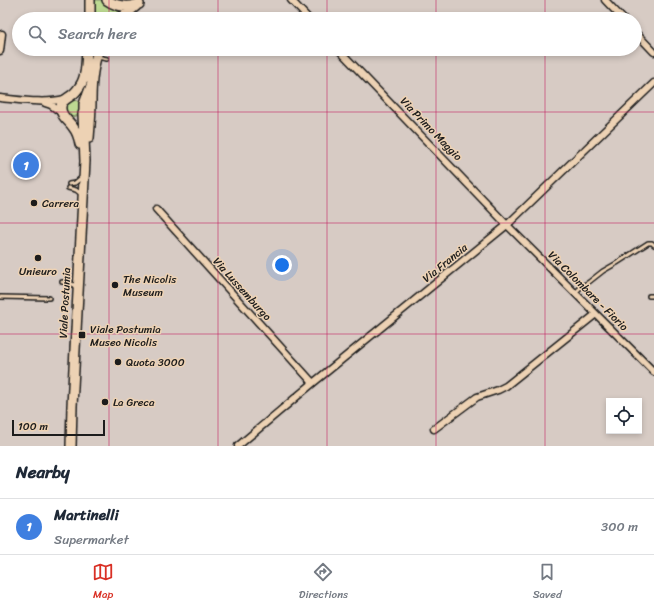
<!DOCTYPE html>
<style>
body{margin:0;font-family:Sriracha,sans-serif;background:#f2f2f3;color:#1f2937}
.controls{position:absolute;right:12px;bottom:12px;display:grid;overflow:hidden;border-radius:0px;box-shadow:0 2px 6px #0003}
.controls button{width:36px;height:36px;display:grid;place-items:center;padding:0;border:0;border-bottom:1px solid #e0e1e3;background:#fff;color:#1f2937;font:20px sans-serif}
.scale{position:absolute;left:12px;bottom:10px;width:93px;box-sizing:border-box;padding-left:4px;border:2px solid #1c1c1c;border-top:0;font-size:11px;line-height:14px;white-space:nowrap;color:#1c1c1c;-webkit-text-stroke:3px #edd2b4;paint-order:stroke}
.you{position:absolute;left:282px;top:265px;width:14px;height:14px;margin:-10px;border:3px solid #fff;border-radius:50%;background:#1a73e8;box-shadow:0 0 0 6px #1a73e833}
.badge{display:grid;place-items:center;width:26px;height:26px;border-radius:50%;background:#d93025;color:#fff;font-size:13px;font-weight:700}
.pin{position:absolute;translate:-50% -50%;border:2px solid #fff;box-shadow:0 1px 4px #0006}
.list{margin:0;padding:0;list-style:none}
h2{display:flex;justify-content:space-between;align-items:center;height:52px;margin:0;padding:0 16px;font-size:17px}
h2 small{font-size:13px;font-weight:400;color:#747a83}
.list li{display:grid;grid-template-columns:26px 1fr auto;gap:12px;align-items:center;box-sizing:border-box;height:56px;padding:0 16px;border-top:1px solid #e0e1e3}
.list b{display:block;font-size:15px;white-space:nowrap}
.list p{margin:0;font-size:13px;white-space:nowrap;color:#747a83}
.list em{font-size:13px;font-style:normal;color:#747a83}
.icon{flex:none;width:22px;height:22px;fill:none;stroke:currentColor;stroke-width:2;stroke-linecap:round;stroke-linejoin:round}
.map{position:relative;flex:none;width:654px;height:446px;overflow:hidden}
.search{position:absolute;background:#fff;box-shadow:0 2px 6px #0003;left:12px;right:12px;top:12px;height:44px;display:flex;align-items:center;gap:10px;box-sizing:border-box;padding:0 14px;border-radius:22px;color:#747a83;font-size:15px}
.sheet{height:108px;background:#fff}
nav{display:flex;justify-content:space-around;align-items:center;box-sizing:border-box;height:56px;border-top:1px solid #e0e1e3;background:#fff;font-size:11px;color:#747a83}
nav a{display:grid;justify-items:center;gap:2px}
nav .on{color:#d93025}
.map>svg:first-child{display:block}
.green{fill:#bdda92;stroke:#6c7b57}
.lines{fill:none;stroke-linecap:round;stroke-linejoin:round}
.service-casing{stroke:#1c1c1c;stroke-width:6}
.minor-casing{stroke:#1c1c1c;stroke-width:9}
.secondary-casing{stroke:#1c1c1c;stroke-width:12}
.service{stroke:#edd2b4;stroke-width:3}
.minor{stroke:#edd2b4;stroke-width:6}
.secondary{stroke:#edd2b4;stroke-width:9}
.grid{fill:none;stroke:#c2185b;stroke-width:1;stroke-opacity:0.55}
.poi-dot{fill:#1c1c1c;stroke:#edd2b4;stroke-width:1.5}
.labels{text-anchor:middle;dominant-baseline:central;stroke-width:3;stroke-linejoin:round;paint-order:stroke}
.street-label{font-size:11px;fill:#1c1c1c;stroke:#edd2b4}
.poi-label{font-size:11px;fill:#1c1c1c;stroke:#edd2b4;text-anchor:start}
</style>
<div class="map">
<svg width="654" height="446" viewBox="0 0 654 446">
<rect width="100%" height="100%" fill="#d7cbc4"/>
<filter id="ink" filterUnits="userSpaceOnUse"><feTurbulence type="fractalNoise" baseFrequency=".025" numOctaves="2"/><feDisplacementMap in="SourceGraphic" scale="8" xChannelSelector="R" yChannelSelector="G"/><feConvolveMatrix kernelMatrix="1 2 1 2 8 2 1 2 1" color-interpolation-filters="sRGB"/></filter>
<g filter="url(#ink)">
<!-- green -->
<path class="green" d="M95,0H102L106,4L126,10L116,19H93Z
M73,100L78,101L81,106L79,115L73,117L67,115L64,106Z"/>
<g class="lines">
<defs>
<path id="service" d="M97,57L107,59
M69,184L75,183L82,177
M68,188L76,190L81,194
M62,282C69,282 72,282 76,288
M575,293L582,286L589,282L603,271L617,263L648,243H652L654,245
M649,296H654
M0,297L49,298"/>
<path id="minor" d="M291,0L309,19
M605,0L623,19
M635,32L654,52
M338,49L507,225L654,372
M0,51L2,34
M0,98C21,100 44,104 65,99
M45,103L51,105L62,113
M156,209L313,383
M434,429L477,397L498,390L506,386L596,314
M238,446L313,383L507,225L654,83"/>
<path id="secondary" d="M107,0C117,7 127,8 139,4
M90,19V0
M120,19L136,6
M89,138C90,126 91,113 91,101C91,83 92,66 99,49
M80,144C79,138 77,132 73,127C69,121 61,116 61,109C60,101 67,99 72,95C75,93 78,89 80,86C87,76 86,61 87,49
M71,446L72,406L85,161L83,114L84,111V104L91,86"/>
</defs>
<!-- service casing -->
<use href="#service" class="service-casing"/>
<!-- minor casing -->
<use href="#minor" class="minor-casing"/>
<!-- secondary casing -->
<use href="#secondary" class="secondary-casing"/>
<!-- service -->
<use href="#service" class="service"/>
<!-- minor -->
<use href="#minor" class="minor"/>
<!-- secondary -->
<use href="#secondary" class="secondary"/>
</g>
</g>
<!-- grid -->
<path class="grid" d="M109,0V19M218,0V19M327,0V19M436,0V19M545,0V19M109,49V446M218,49V446M327,49V446M436,49V446M545,49V446M0,112H654M0,223H654M0,334H654"/>
<!-- markers -->
<g class="poi-dot">
<circle cx="34" cy="203" r="4"/>
<circle cx="38" cy="258" r="4"/>
<circle cx="115" cy="285" r="4"/>
<rect x="78" y="331" width="8" height="8" rx="2"/>
<circle cx="118" cy="362" r="4"/>
<circle cx="105" cy="402" r="4"/>
</g>
<g class="labels">
<!-- street labels -->
<g class="street-label">
<text transform="translate(431 129) rotate(46)">Via Primo Maggio</text>
<text transform="translate(445 263) rotate(-39)">Via Francia</text>
<text transform="translate(242 289) rotate(48)">Via Lussemburgo</text>
<text transform="translate(588 291) rotate(45)">Via Colombare - Fiorio</text>
<text transform="translate(65 303) rotate(-87)">Viale Postumia</text>
</g>
<!-- poi labels -->
<g class="poi-label">
<text x="42" y="203">Carrera</text>
<text x="38" y="271" text-anchor="middle">Unieuro</text>
<text x="123" y="279">The Nicolis<tspan x="123" dy="13">Museum</tspan></text>
<text x="90" y="329">Viale Postumia<tspan x="90" dy="13">Museo Nicolis</tspan></text>
<text x="126" y="362">Quota 3000</text>
<text x="113" y="402">La Greca</text>
</g>
</g>
</svg>
<div class="controls">
<button><svg class="icon" aria-label="locate" viewBox="0 0 24 24"><circle cx="12" cy="12" r="6"/><path d="M12 2v4M12 18v4M2 12h4M18 12h4"/></svg></button>
</div>
<div class="scale">100 m</div>
<div class="you"></div>
<div class="pin badge" style="left:26px;top:165px;background:#3f7fe0">1</div>
<div class="search"><svg class="icon" aria-label="search" viewBox="0 0 24 24"><circle cx="10" cy="10" r="6"/><path d="M15 15l6 6"/></svg>Search here</div>
</div>
<section class="sheet">
<h2>Nearby<small></small></h2>
<ul class="list">
<li><span class="badge" style="background:#3f7fe0">1</span><div><b>Martinelli</b><p>Supermarket</p></div><em>300 m</em></li>
</ul>
</section>
<nav>
<a class="on"><svg class="icon" aria-label="map" viewBox="0 0 24 24"><path d="M3 6l6-2 6 2 6-2v14l-6 2-6-2-6 2zM9 4v14M15 6v14"/></svg>Map</a>
<a><svg class="icon" aria-label="directions" viewBox="0 0 24 24"><path d="M12 3l9 9-9 9-9-9zM9 14v-3h6M13 9l2 2-2 2"/></svg>Directions</a>
<a><svg class="icon" aria-label="saved" viewBox="0 0 24 24"><path d="M7 4h10v16l-5-4-5 4z"/></svg>Saved</a>
</nav>
